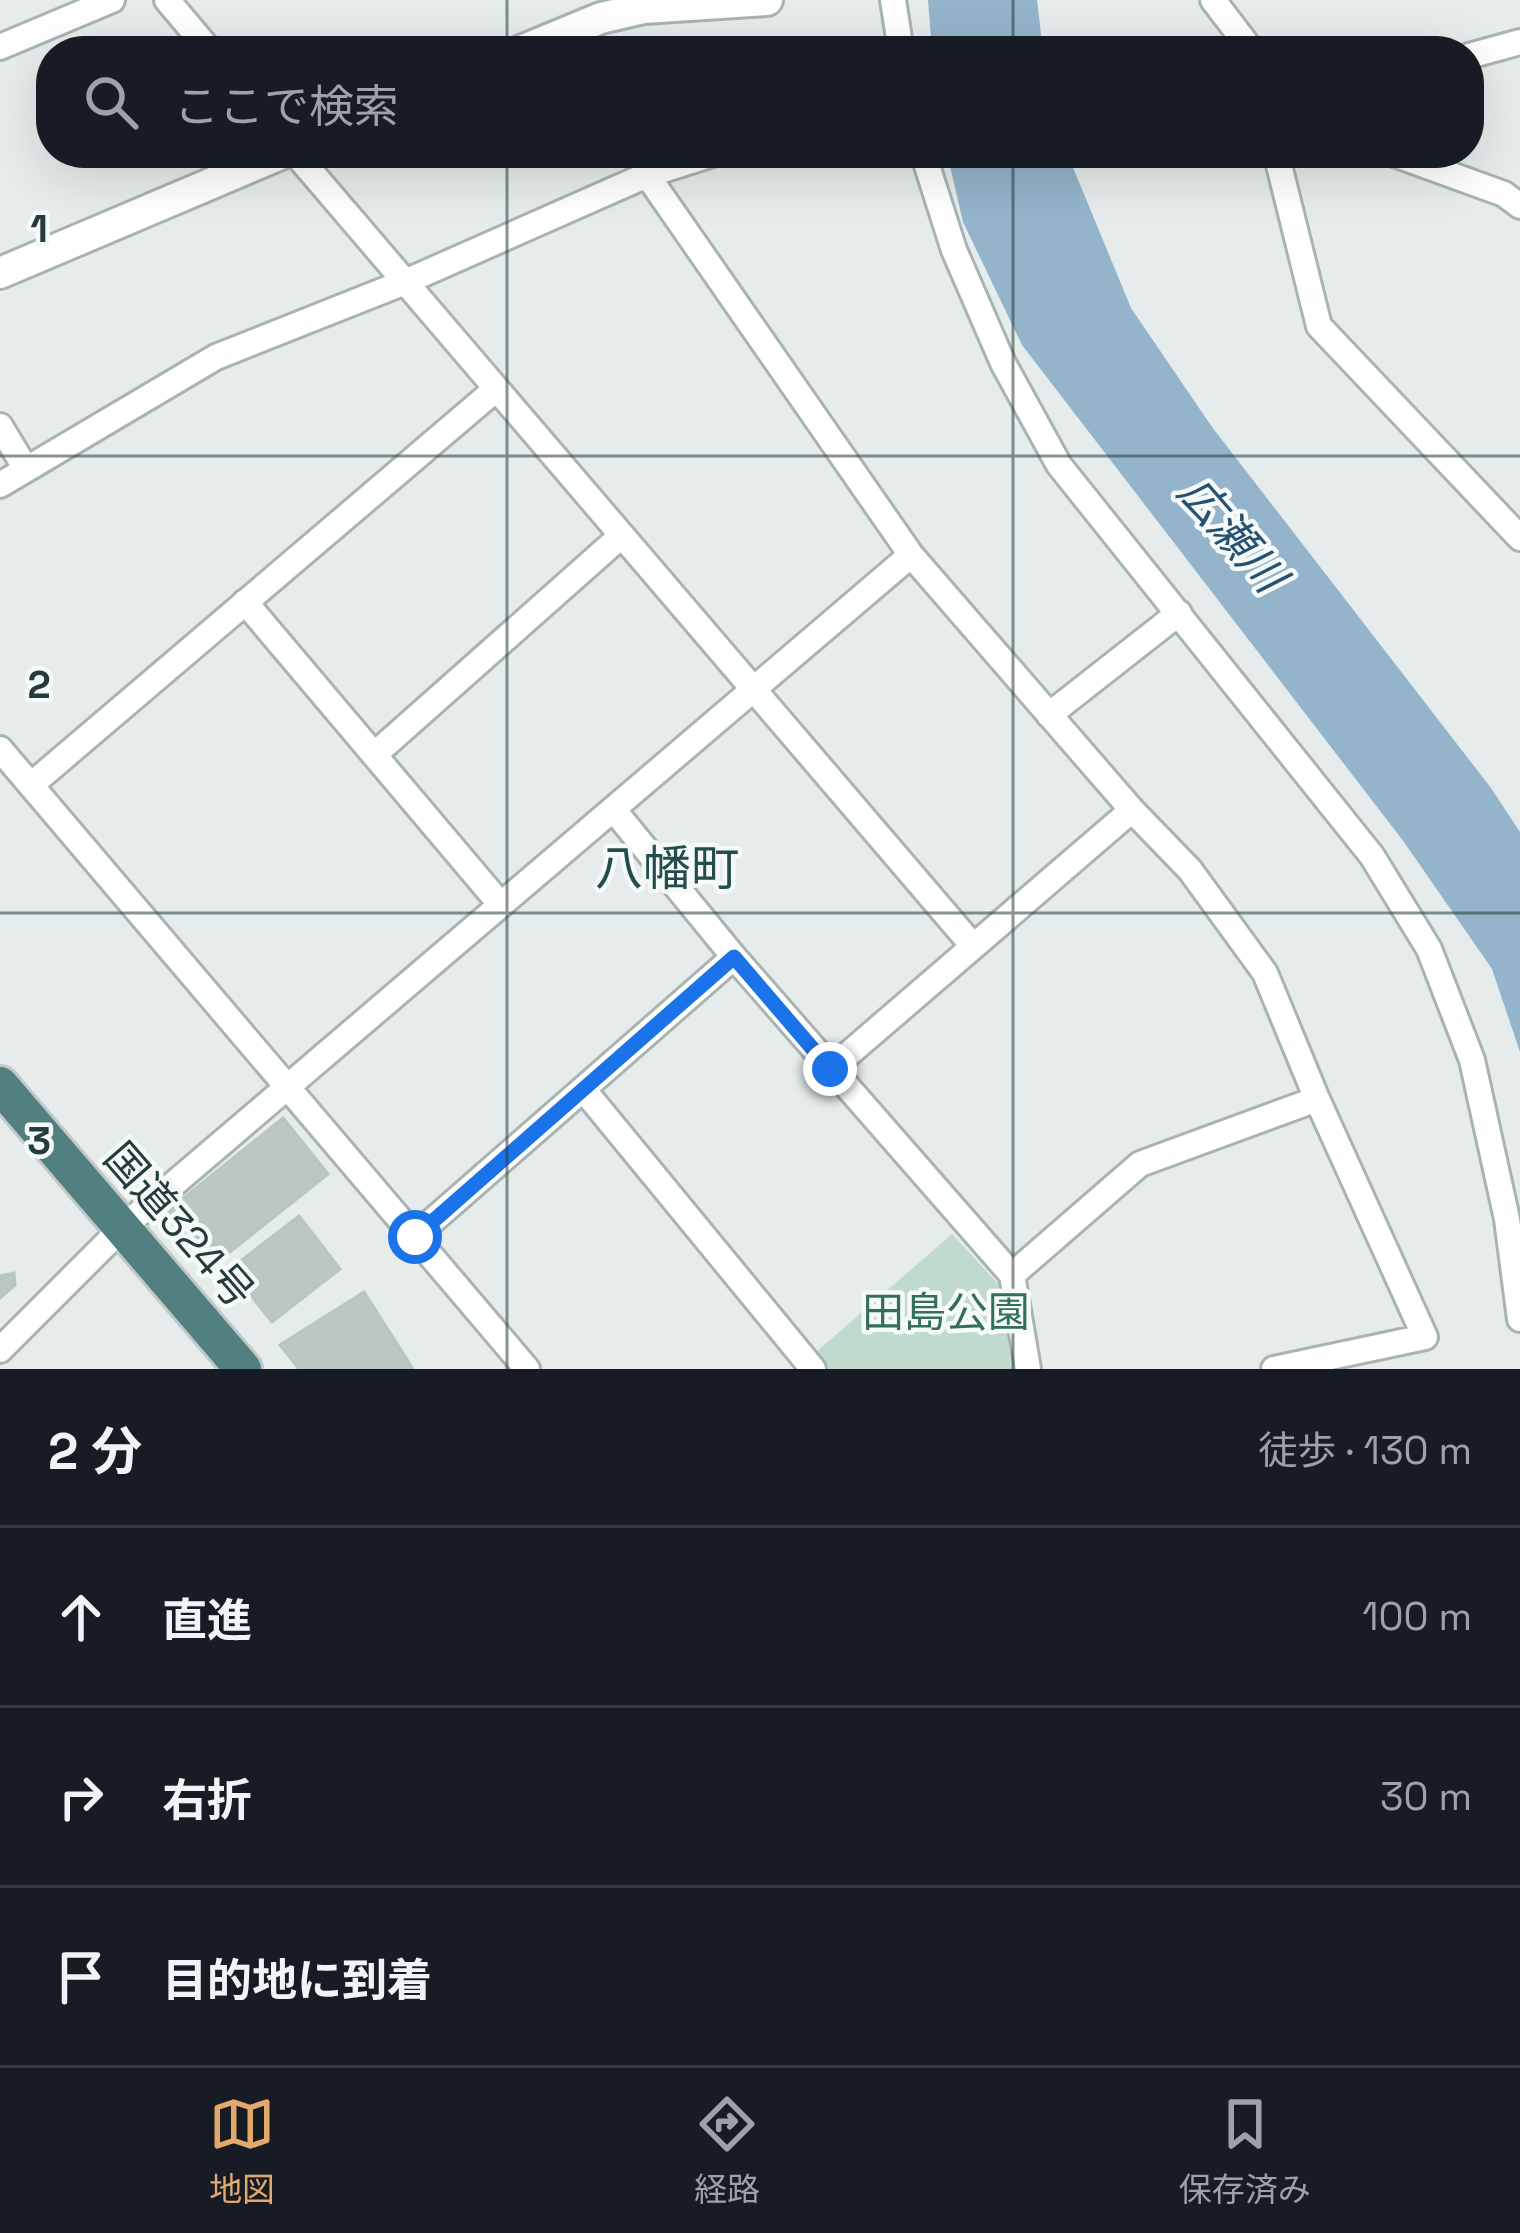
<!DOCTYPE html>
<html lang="ja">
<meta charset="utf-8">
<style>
body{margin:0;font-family:"Space Grotesk","Noto Sans JP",sans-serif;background:#20242c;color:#f1f3f6}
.stop{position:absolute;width:36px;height:36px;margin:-27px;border:9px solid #1a73e8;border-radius:50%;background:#fff}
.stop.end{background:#1a73e8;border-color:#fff;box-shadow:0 3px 12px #0008}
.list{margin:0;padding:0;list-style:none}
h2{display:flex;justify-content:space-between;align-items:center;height:156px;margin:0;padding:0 48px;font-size:51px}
h2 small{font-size:39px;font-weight:400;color:#9ea1a6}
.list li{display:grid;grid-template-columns:78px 1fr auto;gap:36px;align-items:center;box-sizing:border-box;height:180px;padding:0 48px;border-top:3px solid #363941}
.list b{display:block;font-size:45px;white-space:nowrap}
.list em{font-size:39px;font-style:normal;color:#9ea1a6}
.icon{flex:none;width:66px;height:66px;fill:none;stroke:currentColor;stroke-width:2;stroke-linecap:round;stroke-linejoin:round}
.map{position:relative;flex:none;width:1520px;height:1369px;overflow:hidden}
.search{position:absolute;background:#171b24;box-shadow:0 12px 48px #0002;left:36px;right:36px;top:36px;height:132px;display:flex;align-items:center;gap:30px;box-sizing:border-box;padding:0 42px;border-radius:48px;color:#9ea1a6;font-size:45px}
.sheet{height:696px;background:#171b24}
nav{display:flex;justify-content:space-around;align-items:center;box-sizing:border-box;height:168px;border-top:3px solid #363941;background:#171b24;font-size:33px;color:#9ea1a6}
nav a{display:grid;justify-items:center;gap:6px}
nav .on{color:#e3a86c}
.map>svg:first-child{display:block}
.green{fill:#c0dbce}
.water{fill:#93b4cb}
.building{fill:#bac7c5;stroke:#b8c5c3;stroke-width:3}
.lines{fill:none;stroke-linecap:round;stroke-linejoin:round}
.minor-casing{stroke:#a8b4b3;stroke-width:30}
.tertiary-casing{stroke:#a8b4b3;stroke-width:36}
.trunk-casing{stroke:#c2c8c8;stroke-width:42}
.minor{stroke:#fff;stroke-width:24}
.tertiary{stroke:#fff;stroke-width:30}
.trunk{stroke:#528081;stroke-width:36}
.route{stroke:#1a73e8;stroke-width:15}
.grid{fill:none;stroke:#263c3c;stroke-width:3;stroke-opacity:0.55}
.labels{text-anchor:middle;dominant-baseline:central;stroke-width:9;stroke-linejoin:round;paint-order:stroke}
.street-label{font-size:42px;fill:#263c3c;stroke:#f5f9f8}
.park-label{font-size:42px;fill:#346f5a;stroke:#f5f9f8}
.water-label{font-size:45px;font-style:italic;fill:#265272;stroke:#f5f9f8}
.quarter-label{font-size:48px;fill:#244c4c;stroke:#f5f9f8}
.grid-label{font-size:39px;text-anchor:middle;font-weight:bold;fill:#263c3c;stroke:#f5f9f8;stroke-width:9;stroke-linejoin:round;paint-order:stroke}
</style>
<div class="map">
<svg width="1520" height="1369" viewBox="0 0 1520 1369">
<rect width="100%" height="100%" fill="#e5eceb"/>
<!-- green -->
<path class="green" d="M952,1234L1000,1286L1012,1369H829L815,1353Z"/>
<!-- water -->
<path class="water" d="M928,0H1037L1043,51H932Z
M947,153H1067L1131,308L1212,427L1491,788L1520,832V1052L1492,969L1404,842L1022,345L963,222Z"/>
<!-- building -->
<path class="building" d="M283,1118L328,1174L210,1268L165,1213Z
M299,1216L340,1269L272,1322L230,1269Z
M14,1273L15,1285L0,1298V1276Z
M364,1292L413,1369H299L280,1345Z"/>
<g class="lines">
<defs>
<path id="minor" d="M167,0L210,51
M893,0L901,51
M1213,0L1252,51
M0,47L112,0
M1469,56L1520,42
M295,153L973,946
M923,153L954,250L1003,363L1059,465L1372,856L1429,949L1472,1060L1507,1219L1520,1319
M1276,153L1319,326L1520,538
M1391,153L1504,194L1520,206
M647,175L911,555L1132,810L1190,870L1265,973L1317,1099L1425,1337L1274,1369
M0,426L26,469
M0,485L216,357L405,282L647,175L716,153
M245,602L501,905
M1049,715L1179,613
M0,749L527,1369
M374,755L621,536
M31,785L496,389
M613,809L734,957L1012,1275L1028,1369
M831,1069L1132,810
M583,1089L813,1369
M414,1237L734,957
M1012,1275L1140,1164L1317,1099
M0,1350L122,1228L911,555"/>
<path id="tertiary" d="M521,51L601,18L644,8L767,0
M0,273L283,153"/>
<path id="trunk" d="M0,1085L243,1369"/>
</defs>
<!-- minor casing -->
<use href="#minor" class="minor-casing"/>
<!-- tertiary casing -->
<use href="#tertiary" class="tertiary-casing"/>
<!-- trunk casing -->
<use href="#trunk" class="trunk-casing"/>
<!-- minor -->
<use href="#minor" class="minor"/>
<!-- tertiary -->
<use href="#tertiary" class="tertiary"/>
<!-- trunk -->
<use href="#trunk" class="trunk"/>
</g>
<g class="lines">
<!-- route -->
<path class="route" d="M415,1237L734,957L830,1069"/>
</g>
<!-- grid -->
<path class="grid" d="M507,0V51M1013,0V51M507,153V1369M1013,153V1369M0,456H1520M0,913H1520"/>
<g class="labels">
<!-- street labels -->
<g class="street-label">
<text transform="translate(179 1225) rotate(49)">国道324号</text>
</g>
<!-- park labels -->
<g class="park-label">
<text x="946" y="1312">田島公園</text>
</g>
<!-- water labels -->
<g class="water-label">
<text transform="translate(1232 534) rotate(49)">広瀬川</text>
</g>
<!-- quarter labels -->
<g class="quarter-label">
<text x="667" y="868">八幡町</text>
</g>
</g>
<g class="grid-label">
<text x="39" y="242">1</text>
<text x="39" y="698">2</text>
<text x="39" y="1154">3</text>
</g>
</svg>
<div class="stop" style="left:415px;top:1237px"></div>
<div class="stop end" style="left:830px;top:1069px"></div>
<div class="search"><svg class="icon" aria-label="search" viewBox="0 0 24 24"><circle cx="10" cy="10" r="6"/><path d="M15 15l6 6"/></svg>ここで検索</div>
</div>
<section class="sheet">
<h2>2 分<small>徒歩 · 130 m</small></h2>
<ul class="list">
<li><svg class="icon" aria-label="ahead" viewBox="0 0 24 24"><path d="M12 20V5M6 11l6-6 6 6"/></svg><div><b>直進</b></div><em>100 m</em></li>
<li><svg class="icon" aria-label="right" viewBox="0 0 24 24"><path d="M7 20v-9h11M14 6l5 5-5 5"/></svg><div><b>右折</b></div><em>30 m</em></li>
<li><svg class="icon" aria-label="arrive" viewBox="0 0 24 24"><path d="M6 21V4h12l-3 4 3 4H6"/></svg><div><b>目的地に到着</b></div></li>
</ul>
</section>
<nav>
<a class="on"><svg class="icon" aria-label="map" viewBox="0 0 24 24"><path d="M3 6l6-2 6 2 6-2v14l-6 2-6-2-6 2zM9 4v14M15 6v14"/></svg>地図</a>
<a><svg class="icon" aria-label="directions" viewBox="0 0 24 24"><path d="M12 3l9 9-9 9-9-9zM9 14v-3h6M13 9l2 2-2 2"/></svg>経路</a>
<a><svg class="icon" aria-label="saved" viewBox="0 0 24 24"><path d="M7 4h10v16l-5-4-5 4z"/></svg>保存済み</a>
</nav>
